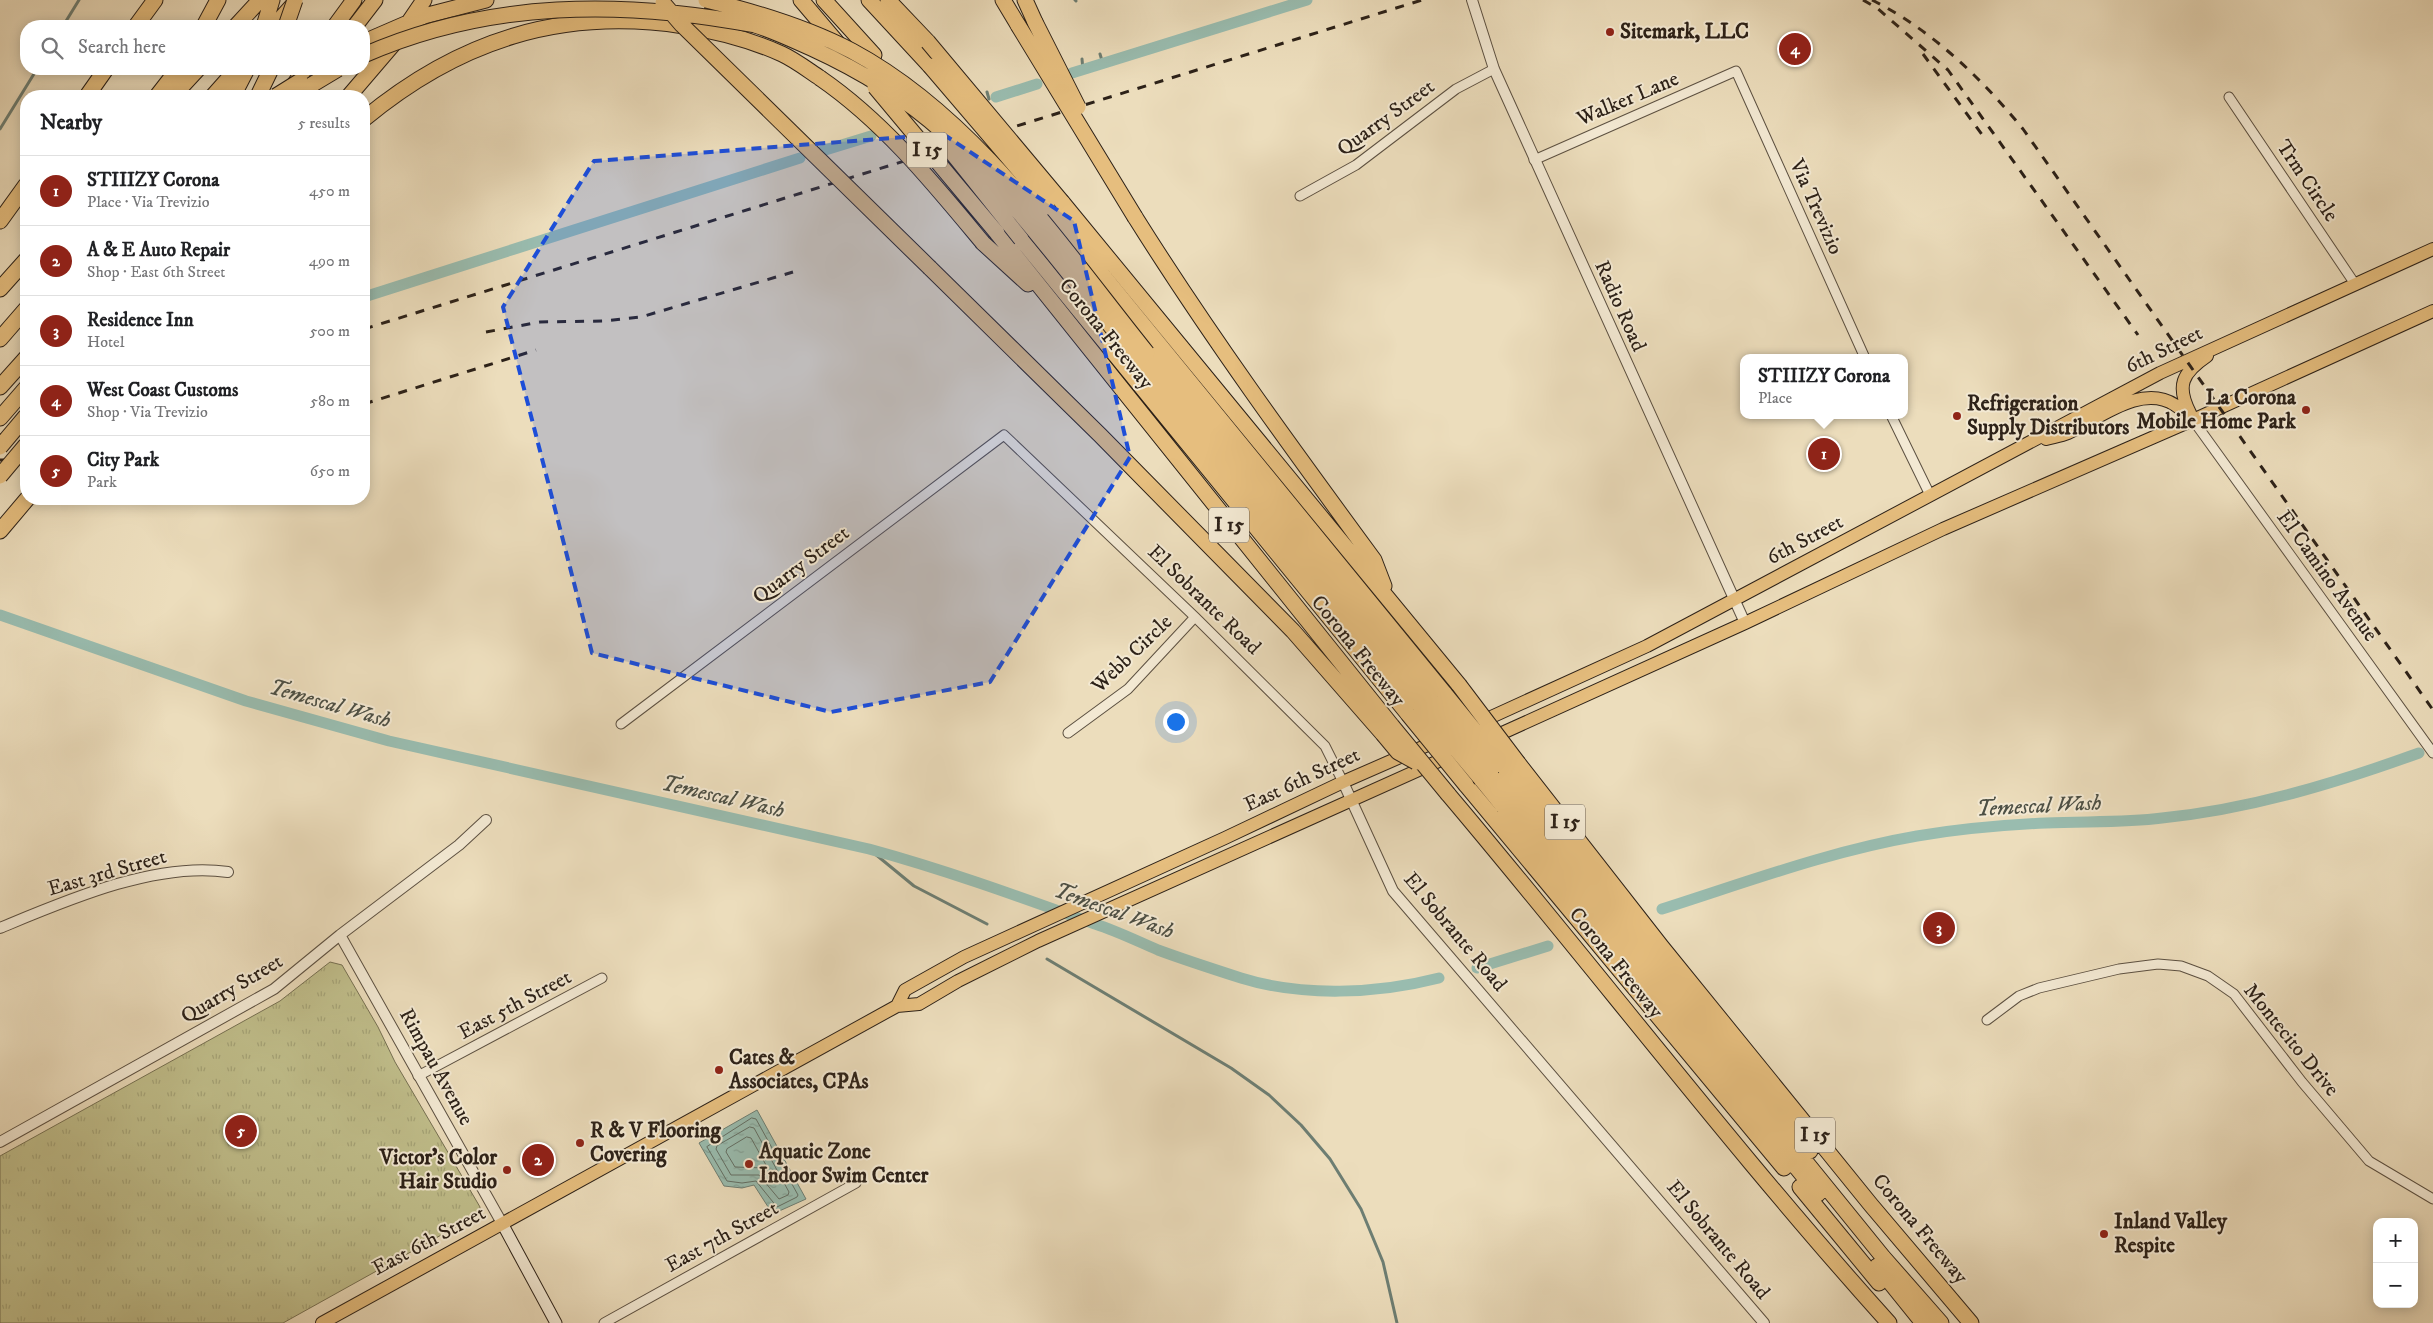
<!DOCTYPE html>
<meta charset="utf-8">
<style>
body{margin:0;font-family:"IM FELL DW Pica",serif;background:#f6f6f6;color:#202124}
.controls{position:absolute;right:15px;bottom:15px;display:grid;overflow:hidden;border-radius:10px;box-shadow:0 2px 12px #0003}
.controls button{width:45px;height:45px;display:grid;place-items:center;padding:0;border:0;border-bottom:1px solid #e0e0e0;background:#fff;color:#202124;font:25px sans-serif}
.you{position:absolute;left:1175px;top:721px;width:18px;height:18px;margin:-12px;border:4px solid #fff;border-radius:50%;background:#1a73e8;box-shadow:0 0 0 8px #1a73e833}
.badge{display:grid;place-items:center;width:32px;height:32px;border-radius:50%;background:#8f2418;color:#fff;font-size:16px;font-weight:700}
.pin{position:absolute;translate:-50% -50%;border:2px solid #fff;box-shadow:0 1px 5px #0006}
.popup{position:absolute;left:1740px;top:354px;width:168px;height:65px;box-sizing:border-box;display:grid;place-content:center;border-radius:10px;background:#fff;filter:drop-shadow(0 1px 4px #0005);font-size:16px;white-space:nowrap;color:#757577}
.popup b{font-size:19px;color:#202124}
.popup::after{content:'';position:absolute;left:50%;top:100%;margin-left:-10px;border:10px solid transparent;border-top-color:#fff}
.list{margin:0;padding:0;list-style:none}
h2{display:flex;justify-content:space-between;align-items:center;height:65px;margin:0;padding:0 20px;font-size:21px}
h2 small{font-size:16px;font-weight:400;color:#757577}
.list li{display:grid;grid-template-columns:32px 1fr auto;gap:15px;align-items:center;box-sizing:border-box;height:70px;padding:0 20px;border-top:1px solid #e0e0e0}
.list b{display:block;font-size:19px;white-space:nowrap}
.list p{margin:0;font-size:16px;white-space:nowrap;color:#757577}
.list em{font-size:16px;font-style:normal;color:#757577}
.icon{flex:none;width:28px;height:28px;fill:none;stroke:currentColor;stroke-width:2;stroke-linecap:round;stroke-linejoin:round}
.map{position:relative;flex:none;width:2433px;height:1323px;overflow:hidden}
.search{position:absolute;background:#fff;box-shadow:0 2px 12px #0003;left:20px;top:20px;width:350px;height:55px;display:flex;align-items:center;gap:12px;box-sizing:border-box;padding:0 18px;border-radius:20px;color:#757577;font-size:19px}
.panel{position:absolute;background:#fff;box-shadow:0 2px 12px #0003;left:20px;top:90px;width:350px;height:415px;border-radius:20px}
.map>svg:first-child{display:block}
.park{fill:url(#park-tufts);stroke:#767052}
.water{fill:url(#water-ripples);stroke:#6d7e73}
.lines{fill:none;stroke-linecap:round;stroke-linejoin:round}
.shore{stroke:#626e64;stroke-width:1}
.stream{stroke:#6d7e73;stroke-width:3}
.canal{stroke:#99bcaf;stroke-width:11}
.minor-casing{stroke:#5c5041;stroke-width:11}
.tertiary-casing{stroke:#5c5041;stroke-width:12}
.secondary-casing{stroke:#2c2118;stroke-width:13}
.primary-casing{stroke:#2c2118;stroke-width:14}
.motorway-casing{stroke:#2c2118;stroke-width:17}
.minor{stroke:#f3e9d3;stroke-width:9}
.tertiary{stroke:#f3e9d3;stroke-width:10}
.secondary{stroke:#f3e9d3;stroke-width:11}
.primary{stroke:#e6be7e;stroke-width:12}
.motorway{stroke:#e6be7e;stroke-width:15}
.rail{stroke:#2c2118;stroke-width:3;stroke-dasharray:9 9;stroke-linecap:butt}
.motorway-bridge-casing{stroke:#2c2118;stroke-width:17;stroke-linecap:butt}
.motorway-bridge{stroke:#e6be7e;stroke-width:15}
.marked{fill:#1d4ed8;fill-opacity:0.2;stroke:#1d4ed8;stroke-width:4;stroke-dasharray:10 6;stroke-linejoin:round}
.poi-dot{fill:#8f2418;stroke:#f3e9d3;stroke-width:2}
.labels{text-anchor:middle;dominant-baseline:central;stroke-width:4;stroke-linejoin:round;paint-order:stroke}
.shield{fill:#f3e9d3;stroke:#685d50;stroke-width:1}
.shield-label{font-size:20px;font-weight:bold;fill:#2c2118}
.poi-label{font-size:21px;font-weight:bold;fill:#2c2118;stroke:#f3e9d3;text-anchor:start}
.street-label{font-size:21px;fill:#2c2118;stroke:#f3e9d3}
.water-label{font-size:22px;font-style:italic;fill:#4d5045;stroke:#f3e9d3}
</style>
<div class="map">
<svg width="2433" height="1323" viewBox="0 0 2433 1323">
<defs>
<pattern id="park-tufts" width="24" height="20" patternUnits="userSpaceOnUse" patternTransform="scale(1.25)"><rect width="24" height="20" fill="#c0be8b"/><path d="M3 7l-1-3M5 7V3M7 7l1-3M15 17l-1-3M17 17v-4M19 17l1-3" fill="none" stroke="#a5a377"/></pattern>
<pattern id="water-ripples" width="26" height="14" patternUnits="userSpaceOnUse" patternTransform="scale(1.25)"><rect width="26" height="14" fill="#99bcaf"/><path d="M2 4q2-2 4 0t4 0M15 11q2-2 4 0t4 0" fill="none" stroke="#84a196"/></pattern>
</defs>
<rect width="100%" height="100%" fill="#ecddbc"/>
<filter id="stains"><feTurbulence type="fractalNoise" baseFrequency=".004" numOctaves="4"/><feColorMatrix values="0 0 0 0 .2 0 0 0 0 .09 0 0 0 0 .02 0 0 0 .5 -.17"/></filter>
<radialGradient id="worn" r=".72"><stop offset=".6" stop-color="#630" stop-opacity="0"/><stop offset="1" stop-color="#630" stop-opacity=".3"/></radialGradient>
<!-- park -->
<path class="park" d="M330,962L342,965L378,1027L395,1062L480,1207L479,1214L283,1323H0V1156L280,1001Z"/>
<!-- water -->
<path class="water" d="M757,1110L806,1199L777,1212L772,1213L754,1185L742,1188L724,1186L699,1143Z"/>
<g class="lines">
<!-- shore -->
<path class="shore" d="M752,1118L756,1119L798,1195L797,1197L777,1207L756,1181L742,1183L727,1181L707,1147Z
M750,1127L754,1128L789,1192L788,1195L779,1199L759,1175H731L716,1149L717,1146Z
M747,1137L751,1138L766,1165L765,1168L735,1167L726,1152L727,1149Z"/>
<!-- stream -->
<path class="stream" d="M1075,0L1076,1
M63,26L79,0
M1100,54L1103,64
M1082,59L1083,70
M987,92L989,99
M0,129L37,69
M869,849L914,886L987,924
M1047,959L1231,1068L1269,1095L1301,1125L1330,1159L1361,1209L1383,1262L1397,1323"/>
<!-- canal -->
<path class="canal" d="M1072,73L1307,0
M996,97L1037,84
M822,151L871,136
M364,297L800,158
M0,615L246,701L389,741L869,849C946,870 1020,897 1095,924C1117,931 1137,941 1158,950C1185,960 1213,969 1241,978C1302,997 1377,994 1439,978
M1662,909C1747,882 1830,851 1917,836C1959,829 2003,825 2046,823C2085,821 2123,823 2162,818C2251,809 2336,783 2419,753
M1477,968L1548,946"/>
<defs>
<path id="minor" d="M2229,97L2355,284
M1534,160L1736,71L1865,358
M1300,196L1356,165L1456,89L1494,69
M1891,415L1930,495
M2193,420L2433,753
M621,724L1004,435L1195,617L1325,746L1343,782
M1068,733L1128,689L1195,617
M1987,1020L2019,996L2039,988L2119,969L2158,964L2181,966L2208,976L2234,994L2302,1082L2369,1161L2433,1199
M418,1076L602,978
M604,1323L856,1183"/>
<path id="tertiary" d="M1472,0L1494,69L1745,623
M1343,782L1393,891L1764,1323
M0,928C65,901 156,861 228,872
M340,935L503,1225
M0,1142L274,989L340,935L459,845L486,820"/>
<path id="secondary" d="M503,1225L556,1323"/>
<path id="primary" d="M2190,413C2176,386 2182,373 2207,356
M2046,439C2053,437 2061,436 2068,433C2099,419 2141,383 2175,405C2182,409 2187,415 2193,420
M1478,723L1647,646L2160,373L2433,249
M1489,739L1745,623L1943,529L2193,420L2433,311
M897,1006L905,990L964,957L1225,838L1343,782L1439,740
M322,1323L897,1006L919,1004L958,981L1038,941L1452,755"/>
<path id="motorway" d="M801,0L840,46
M824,0L874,55
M869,0L930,66
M888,0L928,42
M1003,0L1018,25
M1025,0L1035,22
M136,26L155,0
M204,26L218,0
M236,26L260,0
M264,26L272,0
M274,26L293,5
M335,26L354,0
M355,26L375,0
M364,42L424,16L486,0
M291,89L305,69
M87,96L106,69
M157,96L178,69
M173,96L198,69
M213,96L237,69
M233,96L247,69
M258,96L271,69
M349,96L396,41L424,0
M364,119C458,41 561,7 684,26C717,31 751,40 782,54C795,60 808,70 820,78
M1062,202L1459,685
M1047,207L1445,694
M1135,217C1209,335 1291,447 1374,560L1384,586
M0,221L26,185
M997,233L1392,726
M1021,239L1408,714
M983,243L1028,284
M930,268L1100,435L1293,631L1383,734
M0,289L26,260
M0,339L26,309
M1147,353L1432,701
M1138,360L1421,707
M0,387L26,358
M0,418L26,388
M0,531L27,499
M1518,763L1661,946L1871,1205L1971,1323
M1505,768L1810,1151
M1491,774L1883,1257L1941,1323
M1481,779L1818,1194
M1466,785L1784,1168
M1448,794C1596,969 1735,1152 1889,1323
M1800,1187L1879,1283
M1877,1266L1923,1323"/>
</defs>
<!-- minor casing -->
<use href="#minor" class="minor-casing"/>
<!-- tertiary casing -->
<use href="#tertiary" class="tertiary-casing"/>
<!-- secondary casing -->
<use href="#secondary" class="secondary-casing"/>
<!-- primary casing -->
<use href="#primary" class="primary-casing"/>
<!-- motorway casing -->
<use href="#motorway" class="motorway-casing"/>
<!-- minor -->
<use href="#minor" class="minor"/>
<!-- tertiary -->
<use href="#tertiary" class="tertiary"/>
<!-- secondary -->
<use href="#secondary" class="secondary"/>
<!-- primary -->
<use href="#primary" class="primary"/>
<!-- motorway -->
<use href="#motorway" class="motorway"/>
<!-- rail -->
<path class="rail" d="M1863,0L1877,8L1948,70L2138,335
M1872,0C1932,30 1981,78 2023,129L2433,710
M1923,54L1986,140
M364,329L1422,0
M486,332L540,322L604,321L641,317L793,272
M364,404L536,350
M0,435L26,427
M0,460H26"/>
<defs>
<path id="motorway-bridge" d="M706,0C756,12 806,27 852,51C975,117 1061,246 1147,353
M663,3L682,25L930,268
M1035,22L1078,107
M1018,25L1135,217
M286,26L295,0
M928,42L1062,202
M364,55C489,0 623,0 755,25C774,31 793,40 811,48C859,70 903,96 943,132C1016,200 1075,283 1138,360
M930,66L1024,176L1047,207
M820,78C884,122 934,184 983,243
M875,87L997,233
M276,96L300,81
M293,96L338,69
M950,150L1021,239
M0,447L26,416
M0,476L26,445
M1459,685L1518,763
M1445,694L1505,768
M1432,701L1491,774
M1421,707L1481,779
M1408,714L1466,785
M1392,726L1448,794
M1383,734L1398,752L1416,762"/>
</defs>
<!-- motorway-bridge casing -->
<use href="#motorway-bridge" class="motorway-bridge-casing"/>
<!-- motorway-bridge -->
<use href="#motorway-bridge" class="motorway-bridge"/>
</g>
<!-- marked area -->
<path class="marked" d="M943,134L1074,221L1130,457L990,682L831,712L592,653L503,307L594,161Z"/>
<!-- markers -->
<g class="poi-dot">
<circle cx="1610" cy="32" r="5"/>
<circle cx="2306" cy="410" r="5"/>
<circle cx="1957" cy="416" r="5"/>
<circle cx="719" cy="1070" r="5"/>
<circle cx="580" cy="1143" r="5"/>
<circle cx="749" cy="1164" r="5"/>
<circle cx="507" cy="1170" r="5"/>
<circle cx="2104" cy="1234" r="5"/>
</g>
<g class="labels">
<!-- shield labels -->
<g class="shield">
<rect x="907" y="132.5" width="40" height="35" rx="4"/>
<rect x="1209" y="507.5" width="40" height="35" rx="4"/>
<rect x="1545" y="804.5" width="40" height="35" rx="4"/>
<rect x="1795" y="1117.5" width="40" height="35" rx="4"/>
</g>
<g class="shield-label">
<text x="927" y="150">I 15</text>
<text x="1229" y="525">I 15</text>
<text x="1565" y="822">I 15</text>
<text x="1815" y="1135">I 15</text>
</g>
<!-- poi labels -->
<g class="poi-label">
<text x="1620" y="32">Sitemark, LLC</text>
<text x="2296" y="398" text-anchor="end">La Corona<tspan x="2296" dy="24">Mobile Home Park</tspan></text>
<text x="1967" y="404">Refrigeration<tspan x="1967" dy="24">Supply Distributors</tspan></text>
<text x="729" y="1058">Cates &amp;<tspan x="729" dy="24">Associates, CPAs</tspan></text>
<text x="590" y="1131">R &amp; V Flooring<tspan x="590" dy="24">Covering</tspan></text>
<text x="759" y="1152">Aquatic Zone<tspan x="759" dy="24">Indoor Swim Center</tspan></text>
<text x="497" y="1158" text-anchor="end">Victor's Color<tspan x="497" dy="24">Hair Studio</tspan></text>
<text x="2114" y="1222">Inland Valley<tspan x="2114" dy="24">Respite</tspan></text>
</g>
<!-- street labels -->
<g class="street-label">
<text transform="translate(1628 99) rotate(-23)">Walker Lane</text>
<text transform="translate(1386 118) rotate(-36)">Quarry Street</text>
<text transform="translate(2307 181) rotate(56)">Trm Circle</text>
<text transform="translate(1816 207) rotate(66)">Via Trevizio</text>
<text transform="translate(1620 306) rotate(66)">Radio Road</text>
<text transform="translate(1106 334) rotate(51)">Corona Freeway</text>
<text transform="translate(2164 350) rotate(-26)">6th Street</text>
<text transform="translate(1805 540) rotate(-28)">6th Street</text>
<text transform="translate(801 565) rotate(-37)">Quarry Street</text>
<text transform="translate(2327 576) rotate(54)">El Camino Avenue</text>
<text transform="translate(1204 600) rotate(44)">El Sobrante Road</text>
<text transform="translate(1358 651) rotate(51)">Corona Freeway</text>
<text transform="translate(1132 654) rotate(-44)">Webb Circle</text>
<text transform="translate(1302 780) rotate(-25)">East 6th Street</text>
<text transform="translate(107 873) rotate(-16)">East 3rd Street</text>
<text transform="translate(1455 932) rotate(50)">El Sobrante Road</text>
<text transform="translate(1616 963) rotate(51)">Corona Freeway</text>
<text transform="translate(232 989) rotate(-31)">Quarry Street</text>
<text transform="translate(515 1005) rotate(-28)">East 5th Street</text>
<text transform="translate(2291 1040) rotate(51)">Montecito Drive</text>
<text transform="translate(436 1067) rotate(61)">Rimpau Avenue</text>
<text transform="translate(1920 1229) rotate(50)">Corona Freeway</text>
<text transform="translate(722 1237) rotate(-29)">East 7th Street</text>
<text transform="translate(1718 1240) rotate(50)">El Sobrante Road</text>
<text transform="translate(429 1241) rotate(-28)">East 6th Street</text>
</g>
<!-- water labels -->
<g class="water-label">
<text transform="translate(330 704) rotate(16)">Temescal Wash</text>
<text transform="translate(723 797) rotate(13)">Temescal Wash</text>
<text transform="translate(2039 806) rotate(-3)">Temescal Wash</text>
<text transform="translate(1114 911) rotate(20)">Temescal Wash</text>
</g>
</g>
<rect width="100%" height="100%" filter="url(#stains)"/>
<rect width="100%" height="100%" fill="url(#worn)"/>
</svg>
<div class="controls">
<button>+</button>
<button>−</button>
</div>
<div class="you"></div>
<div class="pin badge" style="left:1824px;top:454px">1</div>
<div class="popup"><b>STIIIZY Corona</b>Place</div>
<div class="pin badge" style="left:538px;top:1160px">2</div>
<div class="pin badge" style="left:1939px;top:928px">3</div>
<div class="pin badge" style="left:1795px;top:49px">4</div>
<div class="pin badge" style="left:241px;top:1131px">5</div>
<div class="search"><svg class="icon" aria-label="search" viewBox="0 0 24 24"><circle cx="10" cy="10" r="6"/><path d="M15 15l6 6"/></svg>Search here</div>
<section class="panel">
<h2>Nearby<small>5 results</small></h2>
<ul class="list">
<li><span class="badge">1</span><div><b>STIIIZY Corona</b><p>Place · Via Trevizio</p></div><em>450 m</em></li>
<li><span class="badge">2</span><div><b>A &amp; E Auto Repair</b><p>Shop · East 6th Street</p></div><em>490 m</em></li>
<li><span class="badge">3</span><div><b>Residence Inn</b><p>Hotel</p></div><em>500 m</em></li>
<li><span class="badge">4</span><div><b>West Coast Customs</b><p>Shop · Via Trevizio</p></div><em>580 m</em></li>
<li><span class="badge">5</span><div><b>City Park</b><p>Park</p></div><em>650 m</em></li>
</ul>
</section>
</div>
